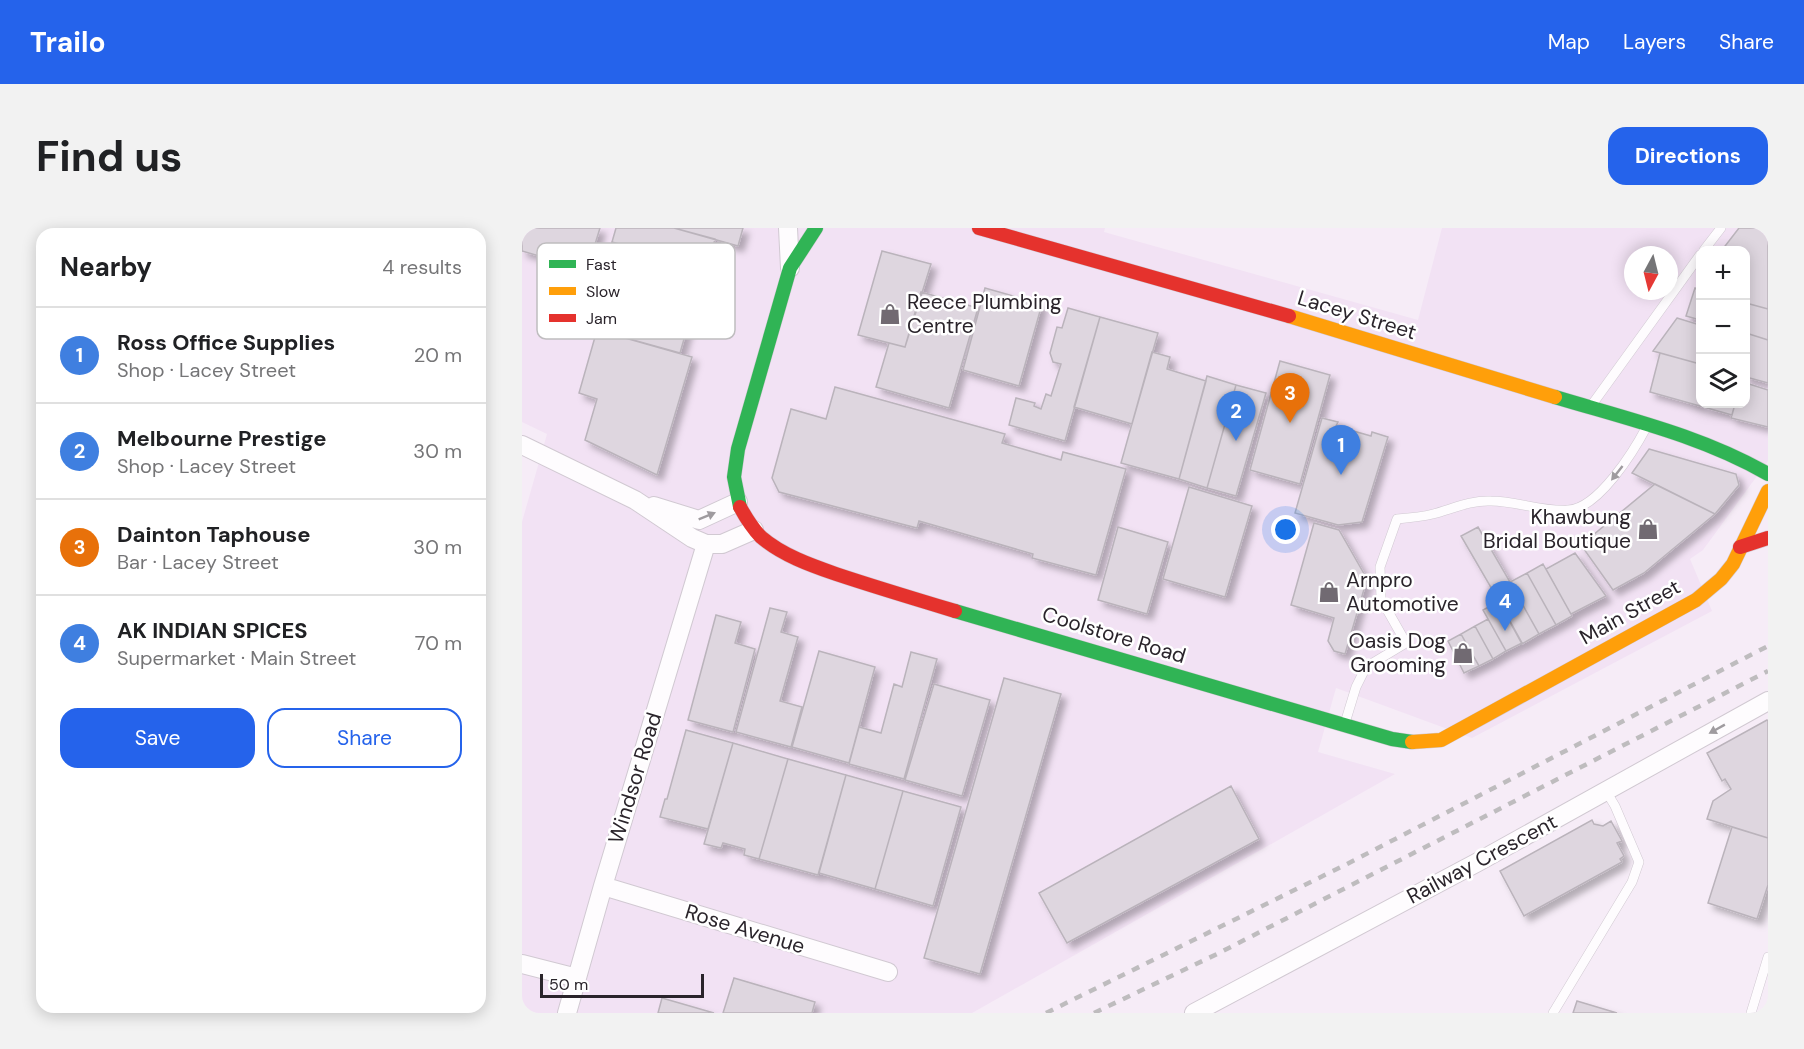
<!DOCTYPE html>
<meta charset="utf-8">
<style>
body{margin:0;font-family:"DM Sans",sans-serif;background:#f2f2f2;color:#202124}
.controls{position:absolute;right:18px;top:18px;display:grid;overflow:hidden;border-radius:12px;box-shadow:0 3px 15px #0003}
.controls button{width:54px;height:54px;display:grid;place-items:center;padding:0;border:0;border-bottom:2px solid #e0e0e0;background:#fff;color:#202124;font:30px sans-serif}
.compass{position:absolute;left:1102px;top:18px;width:54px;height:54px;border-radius:50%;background:#fff;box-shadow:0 3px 15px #0003;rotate:187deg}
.scale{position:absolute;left:18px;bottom:15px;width:164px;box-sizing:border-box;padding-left:6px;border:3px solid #2a242b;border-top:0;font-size:16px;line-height:21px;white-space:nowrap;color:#2a242b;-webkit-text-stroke:4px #fff;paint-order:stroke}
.you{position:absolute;left:764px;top:302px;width:21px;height:21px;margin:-15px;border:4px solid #fff;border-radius:50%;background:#1a73e8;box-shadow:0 0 0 9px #1a73e833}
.badge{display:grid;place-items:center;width:39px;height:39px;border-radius:50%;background:#2563eb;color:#fff;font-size:20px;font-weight:700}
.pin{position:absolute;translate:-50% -50px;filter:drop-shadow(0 2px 3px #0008)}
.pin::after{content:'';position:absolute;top:32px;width:21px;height:18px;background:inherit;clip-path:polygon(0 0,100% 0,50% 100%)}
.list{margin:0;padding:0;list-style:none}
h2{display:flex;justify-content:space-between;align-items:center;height:78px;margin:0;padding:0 24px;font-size:26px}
h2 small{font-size:20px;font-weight:400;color:#757577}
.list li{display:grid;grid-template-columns:39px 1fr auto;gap:18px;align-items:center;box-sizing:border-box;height:96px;padding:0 24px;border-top:2px solid #e0e0e0}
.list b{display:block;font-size:22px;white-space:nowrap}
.list p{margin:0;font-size:20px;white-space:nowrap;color:#757577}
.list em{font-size:20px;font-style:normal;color:#757577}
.actions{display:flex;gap:12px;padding:18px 24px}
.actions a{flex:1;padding:14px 0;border:2px solid #2563eb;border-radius:18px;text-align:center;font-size:21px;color:#2563eb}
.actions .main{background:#2563eb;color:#fff}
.icon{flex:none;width:33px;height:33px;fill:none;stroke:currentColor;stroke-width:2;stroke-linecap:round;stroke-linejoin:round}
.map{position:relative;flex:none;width:1246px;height:785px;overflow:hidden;border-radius:18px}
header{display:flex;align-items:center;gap:36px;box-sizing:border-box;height:84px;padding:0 30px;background:#2563eb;color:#fff}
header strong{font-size:28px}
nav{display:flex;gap:33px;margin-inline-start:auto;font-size:21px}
.intro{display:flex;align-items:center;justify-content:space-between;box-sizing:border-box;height:144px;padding:0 36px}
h1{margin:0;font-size:42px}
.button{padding:15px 27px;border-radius:18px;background:#2563eb;color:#fff;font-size:21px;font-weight:700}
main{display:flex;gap:36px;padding:0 36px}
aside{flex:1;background:#fff;border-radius:18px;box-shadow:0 3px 15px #0003}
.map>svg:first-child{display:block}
.built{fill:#f2e2f4;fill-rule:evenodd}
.building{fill:#ded6df;stroke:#bab3bb;stroke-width:1.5;filter:url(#shadow)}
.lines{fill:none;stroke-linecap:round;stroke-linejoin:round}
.lane-casing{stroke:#d1c9d2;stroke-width:10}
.street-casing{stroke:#d1c9d2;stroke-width:20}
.fast-casing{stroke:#d1c9d2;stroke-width:15}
.slow-casing{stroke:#d1c9d2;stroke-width:15}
.jam-casing{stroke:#d1c9d2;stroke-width:15}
.lane{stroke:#fefcfe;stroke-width:9}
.street{stroke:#fefcfe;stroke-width:18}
.fast{stroke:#30b455;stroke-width:14}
.slow{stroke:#ff9f0a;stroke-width:14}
.jam{stroke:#e5322d;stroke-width:14}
.rail{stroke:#bebcbe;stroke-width:4.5;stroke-dasharray:8 8;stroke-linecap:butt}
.oneway{fill:#9f9b9f}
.labels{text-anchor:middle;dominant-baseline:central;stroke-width:5;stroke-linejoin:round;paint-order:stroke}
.poi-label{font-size:21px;fill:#2a242b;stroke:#fff;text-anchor:start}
.street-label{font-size:21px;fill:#2a242b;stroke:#fff}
.key{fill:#fff;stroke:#bfbdbf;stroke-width:1.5}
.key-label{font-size:16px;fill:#2a242b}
</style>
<header>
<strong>Trailo</strong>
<nav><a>Map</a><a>Layers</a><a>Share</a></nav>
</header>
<div class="intro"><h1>Find us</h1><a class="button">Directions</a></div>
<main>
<aside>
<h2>Nearby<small>4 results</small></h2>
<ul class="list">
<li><span class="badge" style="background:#3f7fe0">1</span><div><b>Ross Office Supplies</b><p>Shop · Lacey Street</p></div><em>20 m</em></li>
<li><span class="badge" style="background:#3f7fe0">2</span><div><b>Melbourne Prestige</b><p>Shop · Lacey Street</p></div><em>30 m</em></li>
<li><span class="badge" style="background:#e8710a">3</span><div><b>Dainton Taphouse</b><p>Bar · Lacey Street</p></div><em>30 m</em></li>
<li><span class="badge" style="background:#3f7fe0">4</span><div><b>AK INDIAN SPICES</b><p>Supermarket · Main Street</p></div><em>70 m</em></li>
</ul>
<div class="actions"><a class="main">Save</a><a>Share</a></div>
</aside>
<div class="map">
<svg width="1246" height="785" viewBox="0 0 1246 785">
<defs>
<filter id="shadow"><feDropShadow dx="5.5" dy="5.5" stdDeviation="3" flood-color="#0004"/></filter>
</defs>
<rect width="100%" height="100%" fill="#f6ecf7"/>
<!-- built -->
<path class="built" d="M0,0H583L582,4L896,92L920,0H1246V233L1181,322L1168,331L1190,383L950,510L814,460L796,524L873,546L450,785H0V294L25,206L0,194ZM1178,22H1224V176H1178ZM1111,27H1147V63H1111Z"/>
<!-- building -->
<path class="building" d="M0,0H78L65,42L0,23Z
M94,0H152L193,11L185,41L90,14Z
M152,0H221L216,18Z
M1217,0H1246V81L1224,75V22H1200Z
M90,14L185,41L177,70L82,43Z
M360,23L409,36L383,119L336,107Z
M463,60L520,76L497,158L441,142Z
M1173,60L1178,62V92L1164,88Z
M399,64L456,80L427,180L354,159L367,115L383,119Z
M84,73L166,97L158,125L75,102Z
M1224,75L1246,81V112L1224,105Z
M546,80L578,89L543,213L487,197L494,170L513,175L512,178L519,181L524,166L529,168L539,136L531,134L528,125L535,99L540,100Z
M578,89L636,105L610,196L552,179Z
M1155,90L1178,97V136L1131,123Z
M75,102L170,129L135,247L63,212L75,171L57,165Z
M1224,105L1246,112V155L1224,149Z
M630,124L648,129L645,141L684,153L657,251L599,235Z
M1138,125L1178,136V176H1213L1210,187L1128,164Z
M758,133L808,147L778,256L728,242Z
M685,148L714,157L685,260L657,251Z
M1224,155L1246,162V199L1209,190L1213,176H1224Z
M714,157L744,165L714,268L685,260Z
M313,159L483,206L480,215L539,232L541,224L604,241L574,347L510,330L511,326L397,293L395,300L257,264L250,250L269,181L304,191Z
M800,190L816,194L814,198L849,208L850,204L866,209L840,294L816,297L773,285Z
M1127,221L1214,246L1217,257L1193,286L1110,245Z
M1133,256L1193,286L1122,345L1091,362L1059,317Z
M667,259L730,278L703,369L641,351Z
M792,295L817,302L845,351L823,426L812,423L806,413L812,390L769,377Z
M596,299L646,314L625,386L576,372Z
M956,299L988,354L971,363L939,308Z
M1053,325L1084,368L1049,386L1024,341Z
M1021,336L1050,388L1034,397L1005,345Z
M1005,345L1034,397L1017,406L988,354Z
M988,354L1017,406L1000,416L971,363Z
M977,373L1000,415L984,423L961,382Z
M248,380L265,384L259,404L276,409L258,473L280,479L269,519L214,504Z
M194,387L219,394L213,415L233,421L211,504L166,492Z
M966,391L984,423L971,431L953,398Z
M953,398L971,431L957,438L939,406Z
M939,406L957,438L942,445L926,413Z
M297,423L353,439L327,535L270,519Z
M389,424L415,431L382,551L327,536L337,499L359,505L372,456L380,459Z
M482,450L539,466L458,746L402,730Z
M412,456L468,472L440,568L383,552Z
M1245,492L1246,493V610L1185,591L1191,573L1209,561L1203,551L1200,553L1185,525Z
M164,502L211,515L186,601L138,589L143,571H145Z
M211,515L266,531L237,631L222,627L223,621L201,615L199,620L182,616Z
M266,531L324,547L296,647L237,631Z
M324,547L381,563L353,661L297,645Z
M709,558L737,611L545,715L517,665Z
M381,563L439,579L411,678L353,661Z
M1070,592L1072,596L1081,598L1089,593L1100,613L1095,615L1102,628L1098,631L1100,634L1002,688L978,643Z
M1210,599L1246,610V657L1235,691L1186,675Z
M212,750L293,774L290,785H201Z
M140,770L192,785H136Z
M1055,773L1095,785H1051Z"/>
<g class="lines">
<defs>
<path id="lane" d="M1182,22L1199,0
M1069,178L1178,27
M823,495L834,459L844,439L884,415L859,371L858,339L875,291C887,290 899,289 911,286C930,281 949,272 969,273C994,273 1021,284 1046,282C1076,281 1112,223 1125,198
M1031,785L1110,654L1117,634L1093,578L1084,563
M1229,785L1246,729"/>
<path id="street" d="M266,0L268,40
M0,217L113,272L170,310L184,316H200L232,302
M132,278L177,292L216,274
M81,658L366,744
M0,736L55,750
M45,785L81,658L184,316
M672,785L956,634L1246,473"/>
<path id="fast" d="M1033,169C1106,191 1180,208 1246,246
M218,279L212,249L216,221L268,40L294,0
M433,383L870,511L890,514"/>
<path id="slow" d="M767,88L1033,169
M890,514L919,512L1174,372L1199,351L1211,336L1246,263"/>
<path id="jam" d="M457,0L767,88
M218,279C224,290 230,300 239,309C260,327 288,337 314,346C353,359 393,371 433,383
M1218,319L1246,310"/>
</defs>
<!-- lane casing -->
<use href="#lane" class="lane-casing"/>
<!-- street casing -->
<use href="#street" class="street-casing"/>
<!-- fast casing -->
<use href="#fast" class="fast-casing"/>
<!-- slow casing -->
<use href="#slow" class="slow-casing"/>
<!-- jam casing -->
<use href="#jam" class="jam-casing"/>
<!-- lane -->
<use href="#lane" class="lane"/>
<!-- street -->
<use href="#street" class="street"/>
<!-- fast -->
<use href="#fast" class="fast"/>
<!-- slow -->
<use href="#slow" class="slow"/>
<!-- jam -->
<use href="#jam" class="jam"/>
<!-- rail -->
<path class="rail" d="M524,785L823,637L1246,418
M572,785L695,726L1246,443"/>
</g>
<!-- one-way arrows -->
<defs><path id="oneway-solid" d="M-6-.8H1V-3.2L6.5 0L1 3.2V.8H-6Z" transform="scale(1.5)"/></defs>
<g class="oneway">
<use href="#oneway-solid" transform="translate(1095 245) rotate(128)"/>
<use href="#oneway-solid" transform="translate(185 288) rotate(-22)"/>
<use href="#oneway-solid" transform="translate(1195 501) rotate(151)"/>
</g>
<!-- icons -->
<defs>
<symbol id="shop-bare" viewBox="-9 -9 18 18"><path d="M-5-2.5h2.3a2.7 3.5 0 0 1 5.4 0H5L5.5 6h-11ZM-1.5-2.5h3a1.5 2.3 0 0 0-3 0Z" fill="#716a72" stroke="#fff" stroke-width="2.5" paint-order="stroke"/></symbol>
</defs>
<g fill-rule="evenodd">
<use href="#shop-bare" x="353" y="71" width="30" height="30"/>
<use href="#shop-bare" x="1111" y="286" width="30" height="30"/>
<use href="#shop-bare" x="792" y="349" width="30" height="30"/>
<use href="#shop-bare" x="926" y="410" width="30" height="30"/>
</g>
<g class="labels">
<!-- poi labels -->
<g class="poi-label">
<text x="385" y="74">Reece Plumbing<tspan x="385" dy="24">Centre</tspan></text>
<text x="1109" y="289" text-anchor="end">Khawbung<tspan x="1109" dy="24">Bridal Boutique</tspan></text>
<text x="824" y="352">Arnpro<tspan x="824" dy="24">Automotive</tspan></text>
<text x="924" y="413" text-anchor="end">Oasis Dog<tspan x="924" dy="24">Grooming</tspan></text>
</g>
<!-- street labels -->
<g class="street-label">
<text transform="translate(835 87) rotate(17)">Lacey Street</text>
<text transform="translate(1108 384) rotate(-29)">Main Street</text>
<text transform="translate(592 407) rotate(17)">Coolstore Road</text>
<text transform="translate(113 550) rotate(-73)">Windsor Road</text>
<text transform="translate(960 631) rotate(-28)">Railway Crescent</text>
<text transform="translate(223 701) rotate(17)">Rose Avenue</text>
</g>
</g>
<!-- legend -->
<rect x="15" y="15" width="198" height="96" rx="9" class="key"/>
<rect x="27" y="32" width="27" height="8" fill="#30b455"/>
<rect x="27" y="59" width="27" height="8" fill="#ff9f0a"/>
<rect x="27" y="86" width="27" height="8" fill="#e5322d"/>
<g class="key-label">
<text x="64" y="42">Fast</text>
<text x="64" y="69">Slow</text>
<text x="64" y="96">Jam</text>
</g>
</svg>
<div class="controls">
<button>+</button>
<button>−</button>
<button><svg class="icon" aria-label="layers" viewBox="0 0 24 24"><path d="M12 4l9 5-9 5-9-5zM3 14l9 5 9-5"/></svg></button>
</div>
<svg class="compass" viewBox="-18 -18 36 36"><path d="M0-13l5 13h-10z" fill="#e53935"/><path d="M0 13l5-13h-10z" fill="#757577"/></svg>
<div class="scale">50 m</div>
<div class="you"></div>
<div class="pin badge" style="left:819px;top:247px;background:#3f7fe0">1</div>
<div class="pin badge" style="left:714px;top:213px;background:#3f7fe0">2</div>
<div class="pin badge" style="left:768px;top:195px;background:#e8710a">3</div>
<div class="pin badge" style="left:983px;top:403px;background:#3f7fe0">4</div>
</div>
</main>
